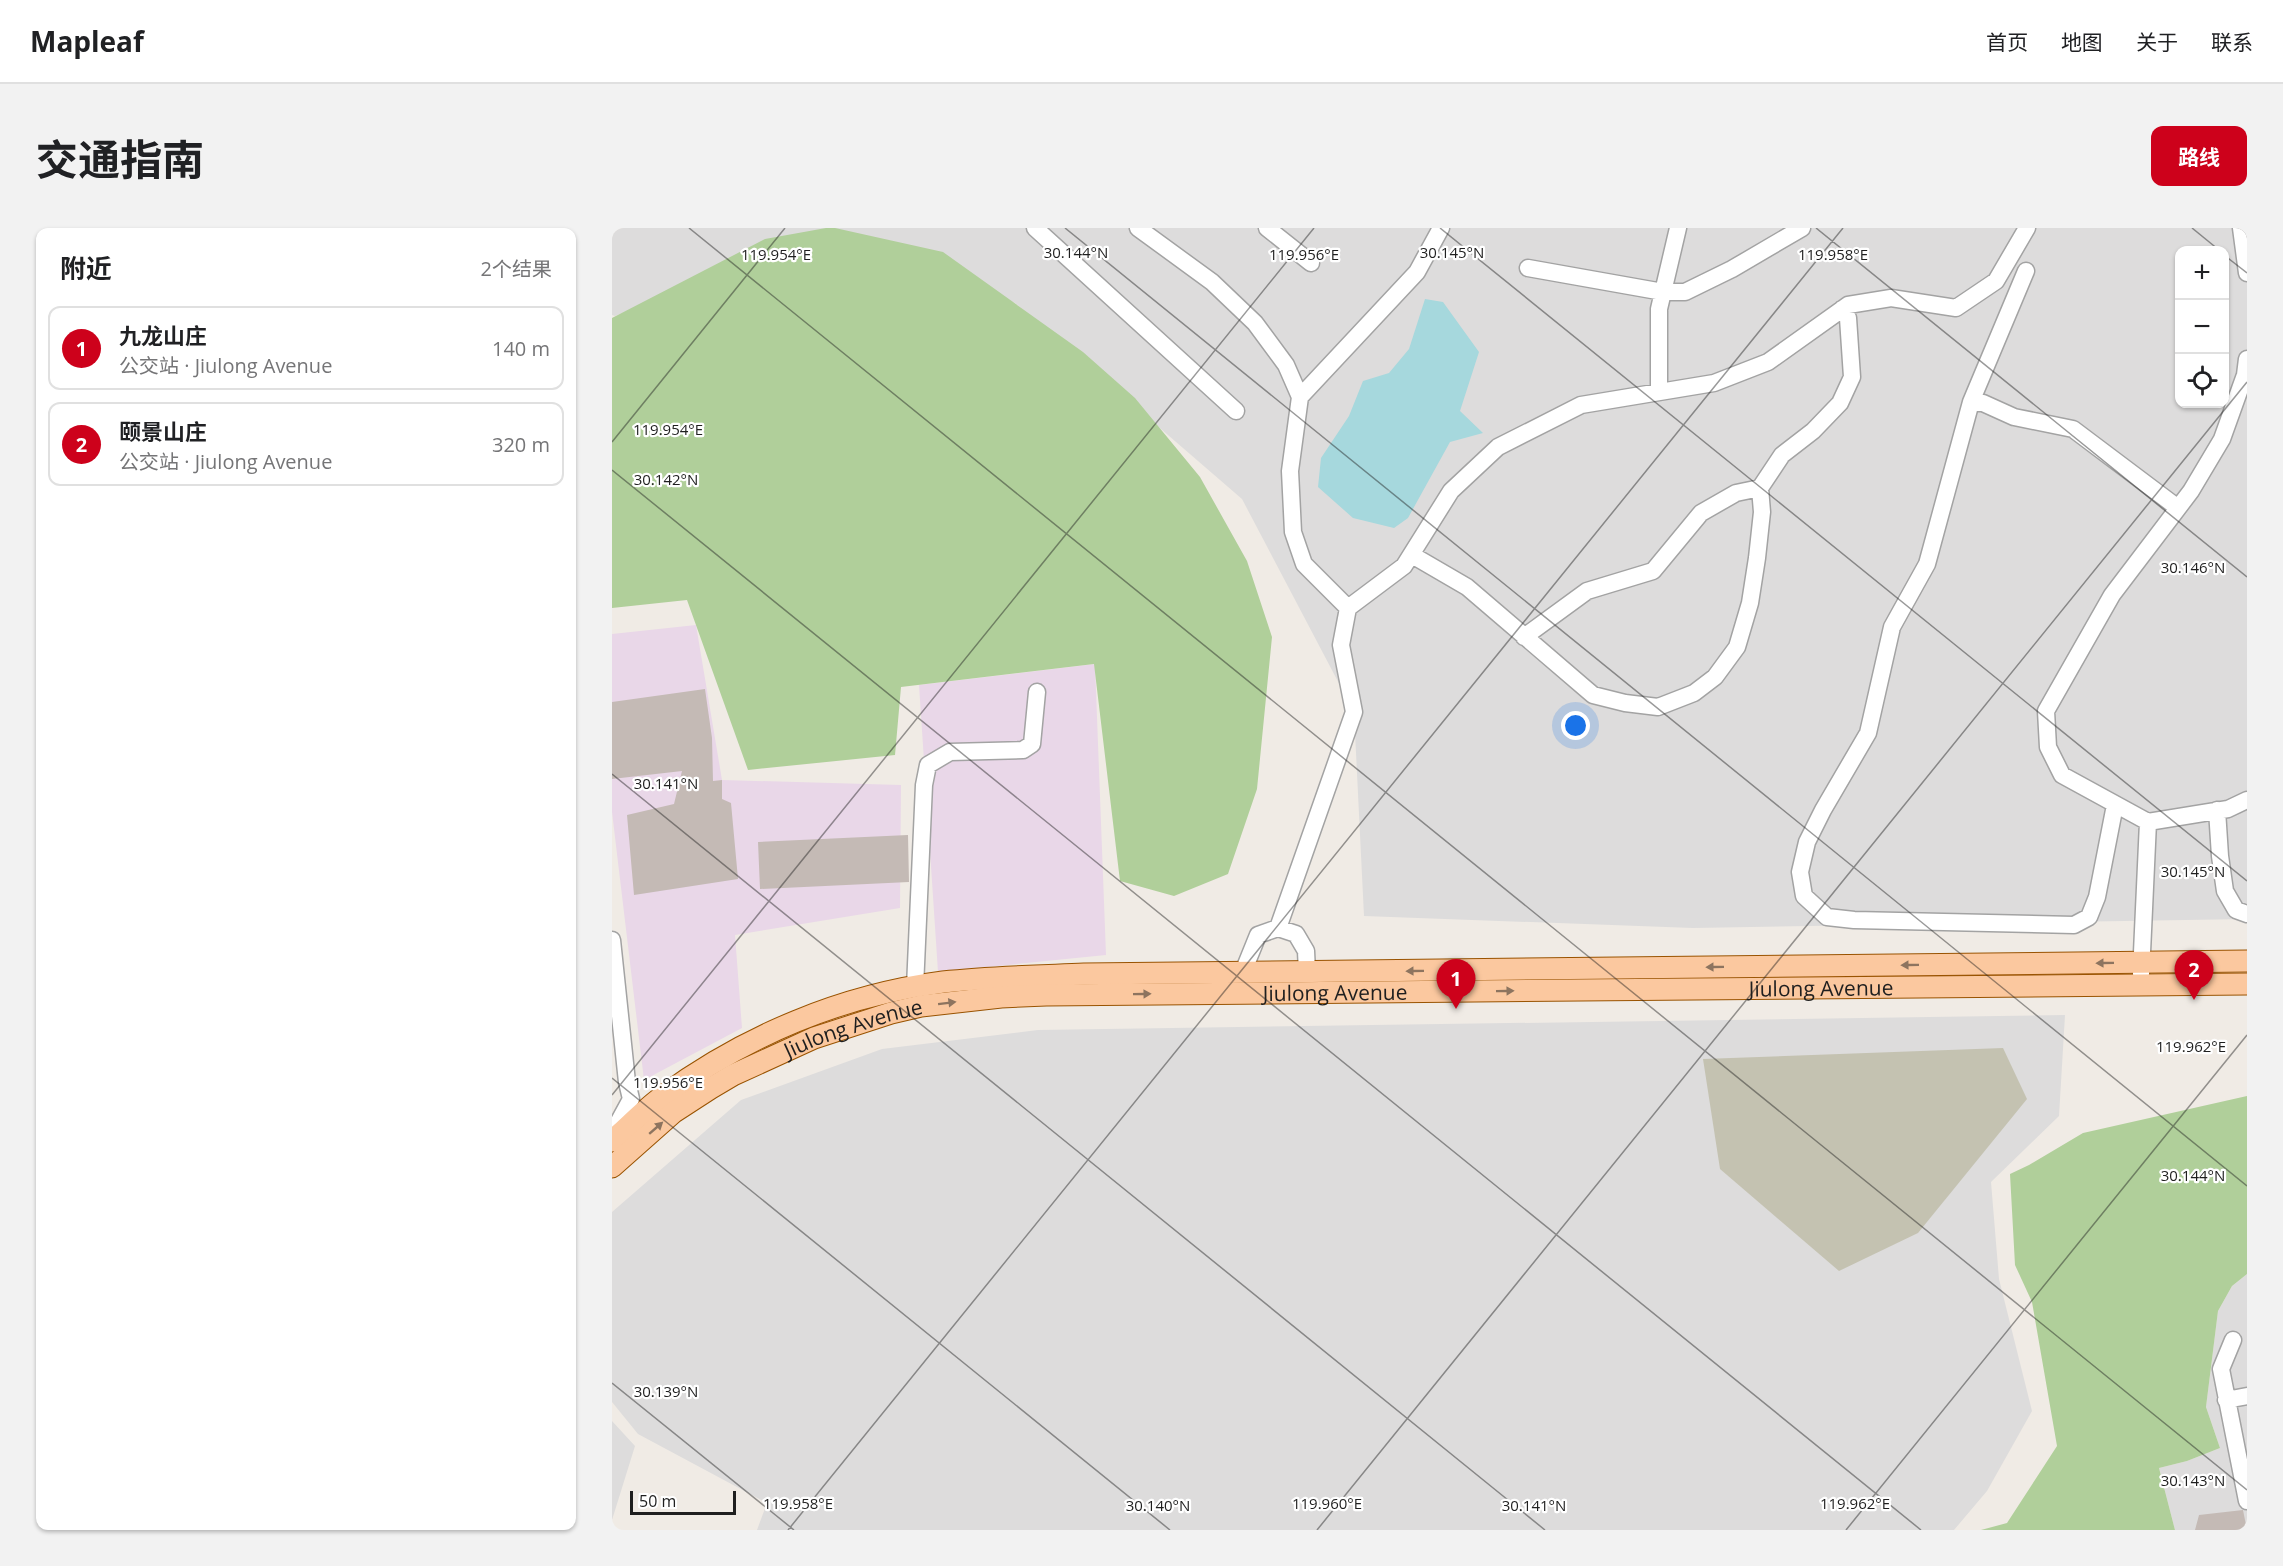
<!DOCTYPE html>
<html lang="zh">
<meta charset="utf-8">
<style>
body{margin:0;font-family:"Open Sans","Noto Sans SC",sans-serif;background:#f2f2f2;color:#202124}
.controls{position:absolute;right:18px;top:18px;display:grid;overflow:hidden;border-radius:12px;box-shadow:0 2px 4px #0004}
.controls button{width:54px;height:54px;display:grid;place-items:center;padding:0;border:0;border-bottom:2px solid #e0e0e0;background:#fff;color:#202124;font:30px sans-serif}
.scale{position:absolute;left:18px;bottom:15px;width:106px;box-sizing:border-box;padding-left:6px;border:3px solid #1f1f1f;border-top:0;font-size:16px;line-height:21px;white-space:nowrap;color:#1f1f1f;-webkit-text-stroke:4px #fff;paint-order:stroke}
.you{position:absolute;left:964px;top:498px;width:21px;height:21px;margin:-15px;border:4px solid #fff;border-radius:50%;background:#1a73e8;box-shadow:0 0 0 9px #1a73e833}
.badge{display:grid;place-items:center;width:39px;height:39px;border-radius:50%;background:#cd011b;color:#fff;font-size:20px;font-weight:700}
.pin{position:absolute;translate:-50% -50px;filter:drop-shadow(0 2px 3px #0008)}
.pin::after{content:'';position:absolute;top:32px;width:21px;height:18px;background:inherit;clip-path:polygon(0 0,100% 0,50% 100%)}
.list{margin:0;padding:0;list-style:none}
h2{display:flex;justify-content:space-between;align-items:center;height:78px;margin:0;padding:0 24px;font-size:26px}
h2 small{font-size:20px;font-weight:400;color:#757577}
.list li{display:grid;grid-template-columns:39px 1fr auto;gap:18px;align-items:center;box-sizing:border-box;height:84px;margin:0 12px 12px;padding:0 12px;border:2px solid #e0e0e0;border-radius:12px}
.list b{display:block;font-size:22px;white-space:nowrap}
.list p{margin:0;font-size:20px;white-space:nowrap;color:#757577}
.list em{font-size:20px;font-style:normal;color:#757577}
.icon{flex:none;width:33px;height:33px;fill:none;stroke:currentColor;stroke-width:2;stroke-linecap:round;stroke-linejoin:round}
.map{position:relative;flex:none;width:1635px;height:1302px;overflow:hidden;border-radius:12px}
header{display:flex;align-items:center;gap:36px;box-sizing:border-box;height:84px;padding:0 30px;background:#fff;border-bottom:2px solid #e0e0e0}
header strong{font-size:28px}
nav{display:flex;gap:33px;margin-inline-start:auto;font-size:21px}
.intro{display:flex;align-items:center;justify-content:space-between;box-sizing:border-box;height:144px;padding:0 36px}
h1{margin:0;font-size:42px}
.button{padding:15px 27px;border-radius:12px;background:#cd011b;color:#fff;font-size:21px;font-weight:700}
main{display:flex;gap:36px;padding:0 36px}
aside{flex:1;background:#fff;border-radius:12px;box-shadow:0 2px 4px #0004}
.map>svg:first-child{display:block}
.residential{fill:#dddcdc;fill-rule:evenodd}
.industrial{fill:#e9d7e8}
.construction{fill:#c4c2b1}
.forest{fill:#b0cf9a}
.water{fill:#a6d8dd}
.building{fill:#c4bab5}
.lines{fill:none;stroke-linecap:round;stroke-linejoin:round}
.minor-casing{stroke:#a3a3a3;stroke-width:19}
.major-casing{stroke:#995301;stroke-width:23}
.minor{stroke:#fff;stroke-width:16}
.major{stroke:#fbc89f;stroke-width:21}
.oneway{fill:#8d745f}
.ticks{fill:none;stroke:#1f1f1f;stroke-width:1.5;stroke-opacity:0.45}
.labels{text-anchor:middle;dominant-baseline:central;stroke-width:4.5;stroke-linejoin:round;paint-order:stroke}
.street-label{font-size:21px;fill:#1f1f1f;stroke:#fff}
.ticks-label{font-size:15px;text-anchor:middle;fill:#1f1f1f;stroke:#fff;stroke-width:4.5;stroke-linejoin:round;paint-order:stroke}
</style>
<header>
<strong>Mapleaf</strong>
<nav><a>首页</a><a>地图</a><a>关于</a><a>联系</a></nav>
</header>
<div class="intro"><h1>交通指南</h1><a class="button">路线</a></div>
<main>
<aside>
<h2>附近<small>2个结果</small></h2>
<ul class="list">
<li><span class="badge">1</span><div><b>九龙山庄</b><p>公交站 · Jiulong Avenue</p></div><em>140 m</em></li>
<li><span class="badge">2</span><div><b>颐景山庄</b><p>公交站 · Jiulong Avenue</p></div><em>320 m</em></li>
</ul>
</aside>
<div class="map">
<svg width="1635" height="1302" viewBox="0 0 1635 1302">
<rect width="100%" height="100%" fill="#f0ebe5"/>
<!-- residential -->
<path class="residential" d="M0,0H217L3,88L0,87Z
M221,0H1635V691L1081,700L752,688L742,484L630,271L403,75ZM1568,22H1612V176H1568Z
M1453,787L1447,888L1379,954L1387,1051L1420,1183L1375,1263L1342,1302H145L155,1275L26,1206L0,1174V984L129,872L270,821L426,802Z
M1635,1046V1302H1563L1547,1240L1575,1233L1608,1220L1594,1179L1606,1083L1620,1058Z
M0,1193L23,1218L0,1292Z"/>
<!-- industrial -->
<path class="industrial" d="M84,397L110,552L289,557L288,680L123,707L130,800L32,852L0,584V406Z
M483,436L494,727L326,744L307,457Z"/>
<!-- construction -->
<path class="construction" d="M1391,820L1415,871L1306,1005L1227,1043L1108,941L1091,831Z"/>
<!-- forest -->
<path class="forest" d="M214,0H223L331,24L471,124L523,170L588,249L635,333L660,409L645,561L616,646L562,668L508,653L482,436L289,459L283,527L136,542L75,372L0,380V90L153,11Z
M1635,868V1046L1620,1058L1606,1083L1594,1179L1608,1220L1575,1233L1547,1240L1563,1302H1369L1395,1295L1445,1218L1420,1074L1403,1037L1398,946L1417,937L1471,905Z"/>
<!-- water -->
<path class="water" d="M813,71L831,74L867,124L848,183L871,205L838,214L796,290L782,300L741,290L706,259L709,230L737,188L751,153L777,145L797,121Z"/>
<!-- building -->
<path class="building" d="M93,461L100,510L101,553L110,552V571L119,575L126,651L22,667L15,587L62,576L70,543L0,551V474Z
M296,607L297,654L148,661L146,614Z
M1631,1282L1635,1302H1583L1587,1287Z"/>
<g class="lines">
<defs>
<path id="minor" d="M423,0L624,183
M526,0L600,54L643,95L674,137L688,169
M655,0L699,35
M1629,0L1635,45
M916,40L1051,64H1073L1120,41L1190,0
M1414,43L1359,174L1315,336L1280,399L1256,505L1211,582L1195,614L1188,644L1192,668L1215,689L1242,692L1462,697L1477,689L1485,669L1503,577
M1635,131L1633,147L1610,211L1579,263L1500,367L1434,483L1436,519L1450,547L1536,594L1616,581L1635,572
M1047,164V81L1066,0
M1359,174L1371,175L1402,189L1461,201L1566,280
M800,327L855,359L981,467L1013,475L1046,479L1082,465L1103,449L1125,419L1138,375L1145,330L1150,284L1148,260L1170,227L1201,203L1228,175L1240,149L1236,90L1230,81
M736,380L792,338L839,263L886,219L969,177L1102,155L1156,134L1236,77L1279,70L1344,80L1384,53L1415,0
M912,409L975,363L1041,343L1089,285L1124,265L1148,260
M1605,582L1608,628L1613,663L1624,682L1635,686
M666,700L742,484L729,417L736,380L692,336L681,304L678,243L688,169L805,44L829,0
M0,712L15,854L19,871L0,906
M631,744L646,707L666,700L684,706L694,723L695,744
M1529,746L1536,594
M303,759L312,557L316,537L338,524L411,522L420,516L425,464
M1621,1112L1609,1141L1635,1273
M1614,1172L1635,1168"/>
<g id="major">
<path d="M0,913C17,898 33,881 51,868C133,808 230,767 331,754C378,749 425,748 472,746L1635,733"/>
<path id="s1" d="M0,939L62,884L99,860L121,847L202,810L279,785L309,778L389,769L434,767L1635,756"/>
</g>
</defs>
<!-- minor casing -->
<use href="#minor" class="minor-casing"/>
<!-- major casing -->
<use href="#major" class="major-casing"/>
<!-- minor -->
<use href="#minor" class="minor"/>
<!-- major -->
<use href="#major" class="major"/>
</g>
<!-- one-way arrows -->
<defs><path id="oneway-solid" d="M-6-.8H1V-3.2L6.5 0L1 3.2V.8H-6Z" transform="scale(1.5)"/></defs>
<g class="oneway">
<use href="#oneway-solid" transform="translate(1493 735) rotate(179)"/>
<use href="#oneway-solid" transform="translate(1298 737) rotate(179)"/>
<use href="#oneway-solid" transform="translate(1103 739) rotate(179)"/>
<use href="#oneway-solid" transform="translate(803 743) rotate(179)"/>
<use href="#oneway-solid" transform="translate(893 763) rotate(-1)"/>
<use href="#oneway-solid" transform="translate(530 766) rotate(-1)"/>
<use href="#oneway-solid" transform="translate(335 775) rotate(-7)"/>
<use href="#oneway-solid" transform="translate(44 900) rotate(-41)"/>
</g>
<!-- ticks -->
<path class="ticks" d="M77,0L1635,1262M453,0L1635,958M828,0L1635,653M1204,0L1635,349M1580,0L1607,22M1612,27L1635,45M0,214L173,0M0,242L1309,1302M0,546L933,1302M0,850L558,1302M0,867L702,0M0,1155L182,1302M176,1302L1231,0M705,1302L1635,154M1234,1302L1635,807"/>
<g class="labels">
<!-- street labels -->
<g class="street-label">
<text stroke="none"><textPath href="#s1" startOffset="1254">Jiulong Avenue</textPath></text>
<text stroke="none"><textPath href="#s1" startOffset="768">Jiulong Avenue</textPath></text>
<text stroke="none"><textPath href="#s1" startOffset="282">Jiulong Avenue</textPath></text>
</g>
</g>
<g class="ticks-label">
<text x="464" y="30">30.144°N</text>
<text x="840" y="30">30.145°N</text>
<text x="164" y="32">119.954°E</text>
<text x="692" y="32">119.956°E</text>
<text x="1221" y="32">119.958°E</text>
<text x="56" y="207">119.954°E</text>
<text x="54" y="257">30.142°N</text>
<text x="1581" y="345">30.146°N</text>
<text x="54" y="561">30.141°N</text>
<text x="1581" y="649">30.145°N</text>
<text x="1579" y="824">119.962°E</text>
<text x="56" y="860">119.956°E</text>
<text x="1581" y="953">30.144°N</text>
<text x="54" y="1169">30.139°N</text>
<text x="1581" y="1258">30.143°N</text>
<text x="186" y="1281">119.958°E</text>
<text x="715" y="1281">119.960°E</text>
<text x="1243" y="1281">119.962°E</text>
<text x="546" y="1283">30.140°N</text>
<text x="922" y="1283">30.141°N</text>
</g>
</svg>
<div class="controls">
<button>+</button>
<button>−</button>
<button><svg class="icon" aria-label="locate" viewBox="0 0 24 24"><circle cx="12" cy="12" r="6"/><path d="M12 2v4M12 18v4M2 12h4M18 12h4"/></svg></button>
</div>
<div class="scale">50 m</div>
<div class="you"></div>
<div class="pin badge" style="left:844px;top:781px">1</div>
<div class="pin badge" style="left:1582px;top:772px">2</div>
</div>
</main>
